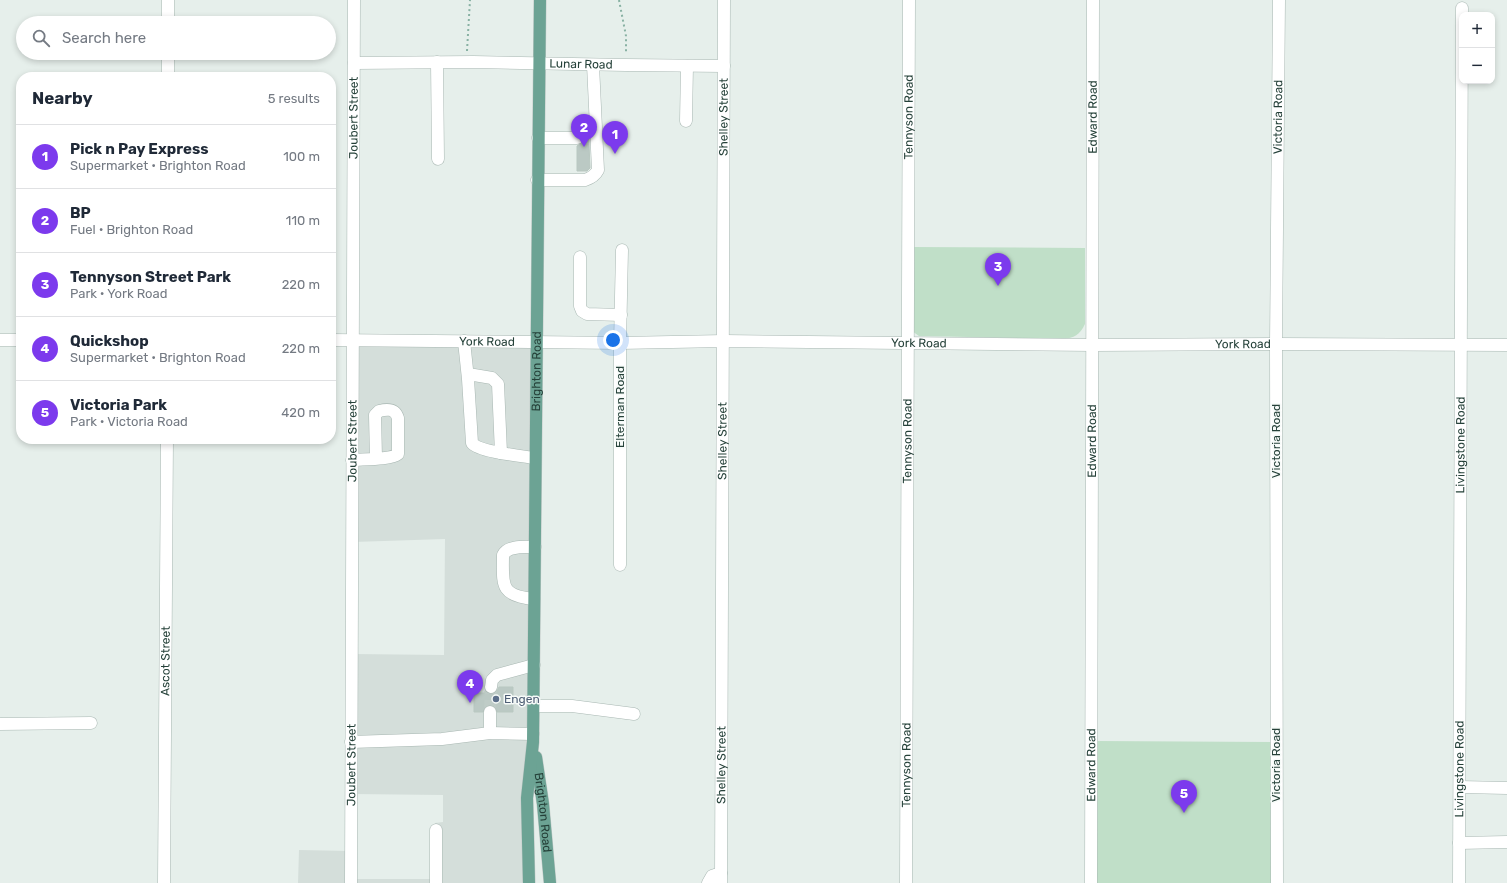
<!DOCTYPE html>
<meta charset="utf-8">
<style>
body{margin:0;font-family:Rubik,sans-serif;background:#f2f2f3;color:#1f2937}
.controls{position:absolute;right:12px;top:12px;display:grid;overflow:hidden;border-radius:8px;box-shadow:0 2px 6px #0003}
.controls button{width:36px;height:36px;display:grid;place-items:center;padding:0;border:0;border-bottom:1px solid #e0e1e3;background:#fff;color:#1f2937;font:20px sans-serif}
.you{position:absolute;left:613px;top:340px;width:14px;height:14px;margin:-10px;border:3px solid #fff;border-radius:50%;background:#1a73e8;box-shadow:0 0 0 6px #1a73e833}
.badge{display:grid;place-items:center;width:26px;height:26px;border-radius:50%;background:#7c3aed;color:#fff;font-size:13px;font-weight:700}
.pin{position:absolute;translate:-50% -33px;filter:drop-shadow(0 1px 2px #0008)}
.pin::after{content:'';position:absolute;top:21px;width:14px;height:12px;background:inherit;clip-path:polygon(0 0,100% 0,50% 100%)}
.list{margin:0;padding:0;list-style:none}
h2{display:flex;justify-content:space-between;align-items:center;height:52px;margin:0;padding:0 16px;font-size:17px}
h2 small{font-size:13px;font-weight:400;color:#747a83}
.list li{display:grid;grid-template-columns:26px 1fr auto;gap:12px;align-items:center;box-sizing:border-box;height:64px;padding:0 16px;border-top:1px solid #e0e1e3}
.list b{display:block;font-size:15px;white-space:nowrap}
.list p{margin:0;font-size:13px;white-space:nowrap;color:#747a83}
.list em{font-size:13px;font-style:normal;color:#747a83}
.icon{flex:none;width:22px;height:22px;fill:none;stroke:currentColor;stroke-width:2;stroke-linecap:round;stroke-linejoin:round}
.map{position:relative;flex:none;width:1507px;height:883px;overflow:hidden}
.search{position:absolute;background:#fff;box-shadow:0 2px 6px #0003;left:16px;top:16px;width:320px;height:44px;display:flex;align-items:center;gap:10px;box-sizing:border-box;padding:0 14px;border-radius:22px;color:#747a83;font-size:15px}
.panel{position:absolute;background:#fff;box-shadow:0 2px 6px #0003;left:16px;top:72px;width:320px;height:372px;border-radius:16px}
.map>svg:first-child{display:block}
.built{fill:#d4deda}
.green{fill:#c0dfc8}
.building{fill:#bbc9c4;stroke:#b9c8c1}
.lines{fill:none;stroke-linecap:round;stroke-linejoin:round}
.minor-tunnel{stroke:#bfccc7;stroke-width:12;stroke-dasharray:12 6;stroke-linecap:butt}
.minor-casing{stroke:#a8b7b2;stroke-width:13}
.major-casing{stroke:#c2cac8;stroke-width:13}
.path{stroke:#88b1a3;stroke-width:2;stroke-dasharray:2 3;stroke-linecap:butt}
.minor{stroke:#fff;stroke-width:12}
.major{stroke:#6ca394;stroke-width:12}
.service-dot{fill:#5c6f8a;stroke:#f7fbf9;stroke-width:1.5}
.labels{text-anchor:middle;dominant-baseline:central;stroke-width:3;stroke-linejoin:round;paint-order:stroke}
.street-label{font-size:12px;fill:#254139;stroke:#f7fbf9}
.service-label{font-size:12px;fill:#4e5e75;stroke:#f7fbf9;text-anchor:start}
</style>
<div class="map">
<svg width="1507" height="883" viewBox="0 0 1507 883">
<rect width="100%" height="100%" fill="#e6efeb"/>
<!-- built -->
<path class="built" d="M353,341L535,343L528,883H298L299,850L350,851V879H434L435,823L443,822V795L352,794L353,654L444,655L445,539L353,542Z"/>
<!-- green -->
<path class="green" d="M912,247L1085,248V324C1080,335 1074,338 1063,339L919,336L912,331Z
M1096,741L1272,742V883H1097Z"/>
<!-- building -->
<path class="building" d="M577,119H588L590,168L587,171H577V146L583,142L584,138L581,132L577,130Z
M499,687H513V712H497L496,708L490,705L486,706L483,712H474V693H485V691L490,694H493L497,691Z"/>
<g class="lines">
<!-- minor-tunnel -->
<path class="minor-tunnel" d="M577,138H593
M490,712L491,687"/>
<defs>
<g id="minor">
<path d="M168,23V0"/>
<path d="M437,62L438,159"/>
<path id="s1" d="M354,63L473,62L626,65L724,66"/>
<path d="M168,77V53"/>
<path d="M686,121L687,66"/>
<path d="M538,138H577"/>
<path d="M537,180H585C591,178 595,176 598,170L593,65"/>
<path d="M580,257V306L582,311L587,314L621,315"/>
<path d="M0,340H21"/>
<path id="s2" d="M331,340L620,343L724,341L1093,345L1276,344L1507,345"/>
<path d="M464,341L468,379L472,443C479,452 522,456 535,458"/>
<path d="M468,374L492,378L498,384L501,453"/>
<path d="M352,460C362,459 391,460 398,454V418C395,408 387,409 379,411L375,415L376,458"/>
<path d="M620,565V343L622,250"/>
<path d="M534,599C499,596 503,584 503,555C508,545 525,547 535,547"/>
<path d="M491,687L492,680L497,675L534,665"/>
<path d="M534,706H572L634,714"/>
<path d="M0,724L91,723"/>
<path d="M490,733V712"/>
<path d="M351,742L442,739L490,733L533,734"/>
<path d="M1460,787L1507,788"/>
<path d="M1459,843L1507,842"/>
<path id="s3" d="M164,883L167,439"/>
<path id="s4" d="M351,883L354,0"/>
<path d="M436,883V830"/>
<path d="M708,883L712,876L721,873"/>
<path id="s5" d="M721,883L724,0"/>
<path id="s6" d="M906,883L909,0"/>
<path id="s7" d="M1091,883L1093,0"/>
<path id="s8" d="M1277,883L1276,344L1279,0"/>
<path id="s9" d="M1459,883L1462,8"/>
</g>
<g id="major">
<path id="s10" d="M536,757L543,804L550,883"/>
<path id="s11" d="M529,883L527,798L533,742L540,0"/>
</g>
</defs>
<!-- minor casing -->
<use href="#minor" class="minor-casing"/>
<!-- major casing -->
<use href="#major" class="major-casing"/>
<!-- path -->
<path class="path" d="M619,0L626,36V54
M467,51L470,0"/>
<!-- minor -->
<use href="#minor" class="minor"/>
<!-- major -->
<use href="#major" class="major"/>
</g>
<!-- markers -->
<circle class="service-dot" cx="496" cy="699" r="4"/>
<g class="labels">
<!-- street labels -->
<g class="street-label">
<text stroke="none"><textPath href="#s1" startOffset="227">Lunar Road</textPath></text>
<text stroke="none"><textPath href="#s4" startOffset="765">Joubert Street</textPath></text>
<text stroke="none"><textPath href="#s5" startOffset="766">Shelley Street</textPath></text>
<text stroke="none"><textPath href="#s6" startOffset="766">Tennyson Road</textPath></text>
<text stroke="none"><textPath href="#s7" startOffset="766">Edward Road</textPath></text>
<text stroke="none"><textPath href="#s8" startOffset="766">Victoria Road</textPath></text>
<text stroke="none"><textPath href="#s2" startOffset="156">York Road</textPath></text>
<text stroke="none"><textPath href="#s2" startOffset="588">York Road</textPath></text>
<text stroke="none"><textPath href="#s2" startOffset="912">York Road</textPath></text>
<text stroke="none"><textPath href="#s11" startOffset="512">Brighton Road</textPath></text>
<text transform="translate(620 407) rotate(-90)">Elterman Road</text>
<text stroke="none"><textPath href="#s4" startOffset="442">Joubert Street</textPath></text>
<text stroke="none"><textPath href="#s6" startOffset="442">Tennyson Road</textPath></text>
<text transform="translate(1276 441) rotate(-90)">Victoria Road</text>
<text stroke="none"><textPath href="#s5" startOffset="442">Shelley Street</textPath></text>
<text stroke="none"><textPath href="#s7" startOffset="442">Edward Road</textPath></text>
<text stroke="none"><textPath href="#s9" startOffset="438">Livingstone Road</textPath></text>
<text stroke="none"><textPath href="#s3" startOffset="222">Ascot Street</textPath></text>
<text stroke="none"><textPath href="#s4" startOffset="118">Joubert Street</textPath></text>
<text stroke="none"><textPath href="#s5" startOffset="118">Shelley Street</textPath></text>
<text stroke="none"><textPath href="#s6" startOffset="118">Tennyson Road</textPath></text>
<text stroke="none"><textPath href="#s7" startOffset="118">Edward Road</textPath></text>
<text transform="translate(1276 765) rotate(-90)">Victoria Road</text>
<text stroke="none"><textPath href="#s9" startOffset="114">Livingstone Road</textPath></text>
<text stroke="none"><textPath href="#s10" startOffset="56">Brighton Road</textPath></text>
</g>
<!-- service labels -->
<g class="service-label">
<text x="504" y="699">Engen</text>
</g>
</g>
</svg>
<div class="controls">
<button>+</button>
<button>−</button>
</div>
<div class="you"></div>
<div class="pin badge" style="left:615px;top:154px">1</div>
<div class="pin badge" style="left:584px;top:147px">2</div>
<div class="pin badge" style="left:998px;top:286px">3</div>
<div class="pin badge" style="left:470px;top:703px">4</div>
<div class="pin badge" style="left:1184px;top:813px">5</div>
<div class="search"><svg class="icon" aria-label="search" viewBox="0 0 24 24"><circle cx="10" cy="10" r="6"/><path d="M15 15l6 6"/></svg>Search here</div>
<section class="panel">
<h2>Nearby<small>5 results</small></h2>
<ul class="list">
<li><span class="badge">1</span><div><b>Pick n Pay Express</b><p>Supermarket · Brighton Road</p></div><em>100 m</em></li>
<li><span class="badge">2</span><div><b>BP</b><p>Fuel · Brighton Road</p></div><em>110 m</em></li>
<li><span class="badge">3</span><div><b>Tennyson Street Park</b><p>Park · York Road</p></div><em>220 m</em></li>
<li><span class="badge">4</span><div><b>Quickshop</b><p>Supermarket · Brighton Road</p></div><em>220 m</em></li>
<li><span class="badge">5</span><div><b>Victoria Park</b><p>Park · Victoria Road</p></div><em>420 m</em></li>
</ul>
</section>
</div>
